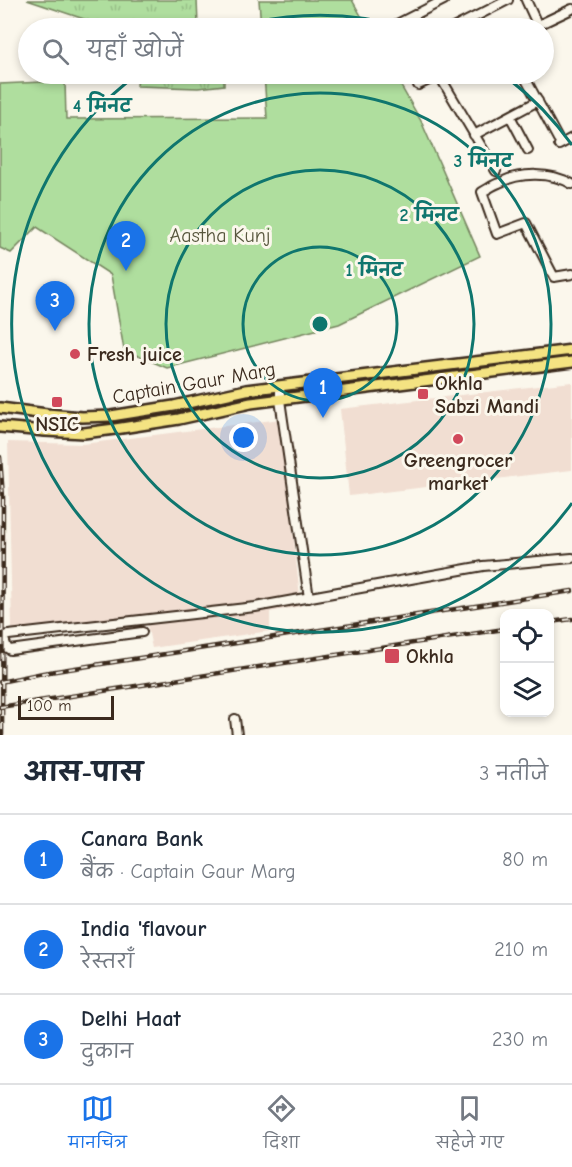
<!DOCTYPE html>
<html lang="hi">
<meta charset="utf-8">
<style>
body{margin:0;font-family:"Comic Neue","Playpen Sans Deva",sans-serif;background:#f2f2f3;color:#1f2937}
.controls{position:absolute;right:18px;bottom:18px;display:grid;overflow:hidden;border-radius:12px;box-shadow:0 3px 9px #0003}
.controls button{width:54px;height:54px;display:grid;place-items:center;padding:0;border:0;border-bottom:2px solid #e0e1e3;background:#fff;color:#1f2937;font:30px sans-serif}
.scale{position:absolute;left:18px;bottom:15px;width:96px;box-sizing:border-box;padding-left:6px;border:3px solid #3b2a1e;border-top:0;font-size:16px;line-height:21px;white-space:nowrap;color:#3b2a1e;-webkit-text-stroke:4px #fbf7ec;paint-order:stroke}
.you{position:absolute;left:244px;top:438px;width:21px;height:21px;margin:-15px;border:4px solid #fff;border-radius:50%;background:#1a73e8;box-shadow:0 0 0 9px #1a73e833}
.badge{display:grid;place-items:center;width:39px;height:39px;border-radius:50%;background:#1a73e8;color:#fff;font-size:20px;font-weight:700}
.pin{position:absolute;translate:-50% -50px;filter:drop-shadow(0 2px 3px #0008)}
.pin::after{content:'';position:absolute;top:32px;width:21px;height:18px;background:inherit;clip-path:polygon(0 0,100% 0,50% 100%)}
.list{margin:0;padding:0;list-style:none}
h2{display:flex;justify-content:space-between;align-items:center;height:78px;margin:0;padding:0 24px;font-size:26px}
h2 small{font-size:20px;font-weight:400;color:#747a83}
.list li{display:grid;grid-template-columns:39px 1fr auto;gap:18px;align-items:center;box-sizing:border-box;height:90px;padding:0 24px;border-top:2px solid #e0e1e3}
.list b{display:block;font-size:22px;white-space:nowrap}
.list p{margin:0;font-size:20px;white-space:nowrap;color:#747a83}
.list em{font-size:20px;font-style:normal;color:#747a83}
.icon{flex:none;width:33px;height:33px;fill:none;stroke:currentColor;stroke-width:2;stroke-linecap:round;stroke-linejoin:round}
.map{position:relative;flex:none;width:572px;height:735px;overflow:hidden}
.search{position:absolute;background:#fff;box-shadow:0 3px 9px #0003;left:18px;right:18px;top:18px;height:66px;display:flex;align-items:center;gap:15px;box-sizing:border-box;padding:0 21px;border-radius:33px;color:#747a83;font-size:22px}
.sheet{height:348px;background:#fff}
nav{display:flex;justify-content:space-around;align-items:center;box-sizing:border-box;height:84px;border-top:2px solid #e0e1e3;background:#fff;font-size:16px;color:#747a83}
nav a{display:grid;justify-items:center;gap:3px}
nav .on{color:#1a73e8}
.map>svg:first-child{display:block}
.built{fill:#f1ded2}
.grass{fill:url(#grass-tufts);stroke:#75845e;stroke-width:1.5}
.green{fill:#afde9e;stroke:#75845e;stroke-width:1.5}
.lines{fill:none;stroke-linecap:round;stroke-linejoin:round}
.minor-casing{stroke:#3b2a1e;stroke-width:12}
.major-casing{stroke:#3b2a1e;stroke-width:14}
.minor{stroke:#fbf7ec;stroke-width:8}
.major{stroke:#f4e382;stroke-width:9}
.rail-casing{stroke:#3b2a1e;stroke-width:4.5}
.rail{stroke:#fbf7ec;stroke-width:2;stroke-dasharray:7;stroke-linecap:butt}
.ring{fill:none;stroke:#0f766e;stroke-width:3}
.poi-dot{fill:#d1495b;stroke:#fbf7ec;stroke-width:2}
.labels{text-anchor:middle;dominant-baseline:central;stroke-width:6;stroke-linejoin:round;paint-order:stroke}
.park-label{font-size:20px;fill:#58573e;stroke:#fbf7ec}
.poi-label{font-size:20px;font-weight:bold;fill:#3b2a1e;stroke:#fbf7ec;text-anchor:start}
.street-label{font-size:20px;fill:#3b2a1e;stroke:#fbf7ec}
.centre{fill:#0f766e;stroke:#fbf7ec;stroke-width:3}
.ring-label{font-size:18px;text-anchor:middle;font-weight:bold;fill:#0f766e;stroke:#fbf7ec;stroke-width:6;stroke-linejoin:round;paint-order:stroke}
</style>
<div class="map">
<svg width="572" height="735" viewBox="0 0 572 735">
<defs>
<pattern id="grass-tufts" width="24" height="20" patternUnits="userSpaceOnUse" patternTransform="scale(1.5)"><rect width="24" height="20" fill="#afde9e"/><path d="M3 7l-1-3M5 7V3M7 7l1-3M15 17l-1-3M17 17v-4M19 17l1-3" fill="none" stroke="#97bf88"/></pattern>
</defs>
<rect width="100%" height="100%" fill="#fbf7ec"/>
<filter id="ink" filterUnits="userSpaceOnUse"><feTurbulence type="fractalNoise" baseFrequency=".0167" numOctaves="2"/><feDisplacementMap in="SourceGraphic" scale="12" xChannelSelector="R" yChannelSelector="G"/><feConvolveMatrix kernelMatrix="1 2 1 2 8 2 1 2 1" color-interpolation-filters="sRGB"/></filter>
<g filter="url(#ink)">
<!-- built -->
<path class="built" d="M572,382V470L349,496L340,409Z
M281,419L301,606L270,612V631L152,648L146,619L12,629L8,442L83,444Z"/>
<!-- grass -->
<path class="grass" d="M27,0H197L198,25L194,26V28H111Z
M138,74H231V76L224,77V85L198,88L137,86Z"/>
<!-- green -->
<path class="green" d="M259,0H352L368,28H261Z
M264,74H394L421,121L480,256L339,324L167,368L124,350L111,275L37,227L11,253L0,248V84L65,81L66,119L267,118Z"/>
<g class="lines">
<defs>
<path id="minor" d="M526,0L538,26
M389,28L444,0
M453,28L508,0
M532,28L572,9
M523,74L558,139
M439,75L496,171
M418,85L442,74
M510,116L528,150
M474,135L538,101
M559,145L572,138
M572,184C551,172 520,172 499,183C493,185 488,189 482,192L497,234L526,223L554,277L572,274
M280,386V400L309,598
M0,636L255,607L483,566L572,558
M3,636L7,648L10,650L142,632
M235,719L237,735"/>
<path id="major" d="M0,408L47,414L82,417L111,416L174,406L246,390L572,350
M0,427L45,431L84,433L115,429L179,419L251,403L572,362"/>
</defs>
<!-- minor casing -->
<use href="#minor" class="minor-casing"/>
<!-- major casing -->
<use href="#major" class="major-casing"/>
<!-- minor -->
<use href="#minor" class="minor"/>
<!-- major -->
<use href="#major" class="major"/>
<defs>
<path id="rail" d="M0,457L3,497L2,735
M550,622L572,619
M0,682L43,673L572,591
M0,707L504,629"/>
</defs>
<!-- rail casing -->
<use href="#rail" class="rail-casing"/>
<!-- rail -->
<use href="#rail" class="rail"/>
</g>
</g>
<!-- distance rings -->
<g class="ring">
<circle cx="320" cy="324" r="77"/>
<circle cx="320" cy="324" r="154"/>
<circle cx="320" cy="324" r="231"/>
<path d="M572 503A309 309 0 1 1 138 74M232 28A309 309 0 0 1 408 28M502 74A309 309 0 0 1 572 145"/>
</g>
<!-- markers -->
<g class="poi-dot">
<circle cx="75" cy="354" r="6"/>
<rect x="417" y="388" width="12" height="12" rx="3"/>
<rect x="51" y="396" width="12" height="12" rx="3"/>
<circle cx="458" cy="439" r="6"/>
<rect x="384" y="648" width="16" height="16" rx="3"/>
</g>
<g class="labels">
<!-- park labels -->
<g class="park-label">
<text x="220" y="235">Aastha Kunj</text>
</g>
<!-- poi labels -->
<g class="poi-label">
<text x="87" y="354">Fresh juice</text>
<text x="435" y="383">Okhla<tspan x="435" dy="23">Sabzi Mandi</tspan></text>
<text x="57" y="424" text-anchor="middle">NSIC</text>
<text x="458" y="460" text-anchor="middle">Greengrocer<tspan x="458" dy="23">market</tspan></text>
<text x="406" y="656">Okhla</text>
</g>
<!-- street labels -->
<g class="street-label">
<text transform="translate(194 383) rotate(-10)">Captain Gaur Marg</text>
</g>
</g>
<circle cx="320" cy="324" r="9" class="centre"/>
<g class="ring-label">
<text x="102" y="112">4 मिनट</text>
<text x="483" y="167">3 मिनट</text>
<text x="429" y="221">2 मिनट</text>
<text x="374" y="276">1 मिनट</text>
</g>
</svg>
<div class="controls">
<button><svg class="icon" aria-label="locate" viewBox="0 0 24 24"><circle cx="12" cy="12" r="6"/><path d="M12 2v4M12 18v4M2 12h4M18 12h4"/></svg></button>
<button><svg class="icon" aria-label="layers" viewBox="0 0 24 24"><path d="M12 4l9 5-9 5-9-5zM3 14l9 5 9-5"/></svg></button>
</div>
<div class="scale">100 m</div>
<div class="you"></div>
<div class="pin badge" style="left:323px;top:418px">1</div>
<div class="pin badge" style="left:126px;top:271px">2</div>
<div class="pin badge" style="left:55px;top:331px">3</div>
<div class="search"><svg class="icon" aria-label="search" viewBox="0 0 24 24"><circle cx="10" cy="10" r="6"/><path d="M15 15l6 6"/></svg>यहाँ खोजें</div>
</div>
<section class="sheet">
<h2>आस-पास<small>3 नतीजे</small></h2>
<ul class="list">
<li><span class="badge">1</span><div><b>Canara Bank</b><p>बैंक · Captain Gaur Marg</p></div><em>80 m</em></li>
<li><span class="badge">2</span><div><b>India 'flavour</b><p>रेस्तराँ</p></div><em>210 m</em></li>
<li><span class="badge">3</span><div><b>Delhi Haat</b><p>दुकान</p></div><em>230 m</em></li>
</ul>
</section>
<nav>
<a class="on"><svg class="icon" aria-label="map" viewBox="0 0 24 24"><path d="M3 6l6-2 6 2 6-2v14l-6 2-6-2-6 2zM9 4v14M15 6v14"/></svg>मानचित्र</a>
<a><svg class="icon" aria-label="directions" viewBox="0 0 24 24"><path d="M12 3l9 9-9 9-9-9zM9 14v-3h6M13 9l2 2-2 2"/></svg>दिशा</a>
<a><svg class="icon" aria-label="saved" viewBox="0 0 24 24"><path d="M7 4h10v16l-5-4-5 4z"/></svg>सहेजे गए</a>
</nav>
